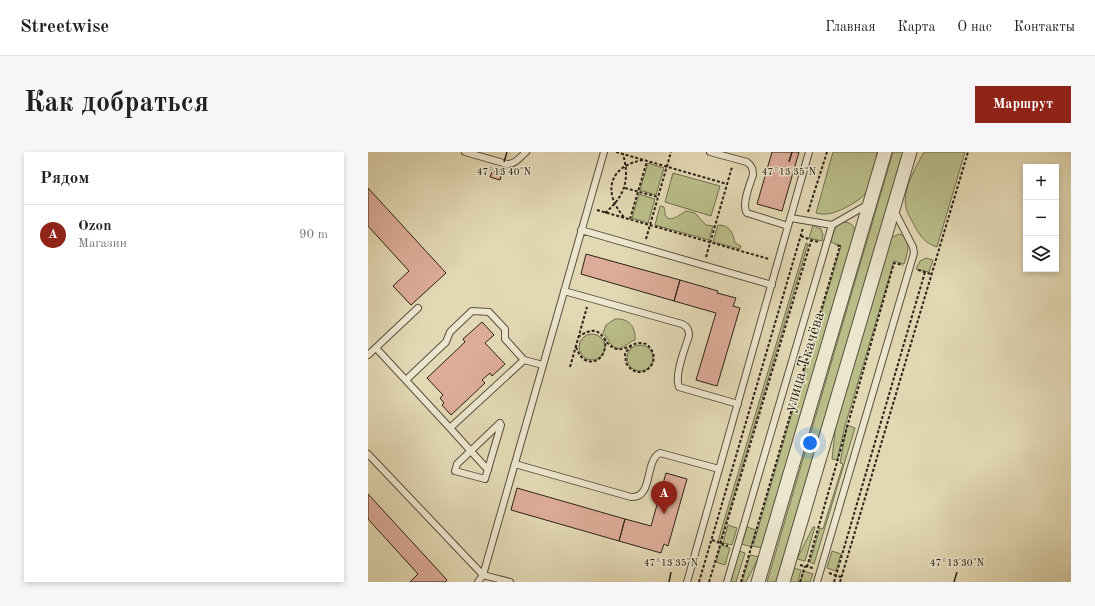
<!DOCTYPE html>
<html lang="ru">
<meta charset="utf-8">
<style>
body{margin:0;font-family:"Old Standard TT",serif;background:#f6f6f6;color:#202124}
.controls{position:absolute;right:12px;top:12px;display:grid;overflow:hidden;border-radius:0px;box-shadow:0 2px 6px #0003}
.controls button{width:36px;height:36px;display:grid;place-items:center;padding:0;border:0;border-bottom:1px solid #e0e0e0;background:#fff;color:#202124;font:20px sans-serif}
.you{position:absolute;left:442px;top:291px;width:14px;height:14px;margin:-10px;border:3px solid #fff;border-radius:50%;background:#1a73e8;box-shadow:0 0 0 6px #1a73e833}
.badge{display:grid;place-items:center;width:26px;height:26px;border-radius:50%;background:#8f2418;color:#fff;font-size:13px;font-weight:700}
.pin{position:absolute;translate:-50% -33px;filter:drop-shadow(0 1px 2px #0008)}
.pin::after{content:'';position:absolute;top:21px;width:14px;height:12px;background:inherit;clip-path:polygon(0 0,100% 0,50% 100%)}
.list{margin:0;padding:0;list-style:none}
h2{display:flex;justify-content:space-between;align-items:center;height:52px;margin:0;padding:0 16px;font-size:17px}
h2 small{font-size:13px;font-weight:400;color:#757577}
.list li{display:grid;grid-template-columns:26px 1fr auto;gap:12px;align-items:center;box-sizing:border-box;height:60px;padding:0 16px;border-top:1px solid #e0e0e0}
.list b{display:block;font-size:15px;white-space:nowrap}
.list p{margin:0;font-size:13px;white-space:nowrap;color:#757577}
.list em{font-size:13px;font-style:normal;color:#757577}
.icon{flex:none;width:22px;height:22px;fill:none;stroke:currentColor;stroke-width:2;stroke-linecap:round;stroke-linejoin:round}
.map{position:relative;flex:none;width:703px;height:430px;overflow:hidden;border-radius:0px}
header{display:flex;align-items:center;gap:24px;box-sizing:border-box;height:56px;padding:0 20px;background:#fff;border-bottom:1px solid #e0e0e0}
header strong{font-size:19px}
nav{display:flex;gap:22px;margin-inline-start:auto;font-size:14px}
.intro{display:flex;align-items:center;justify-content:space-between;box-sizing:border-box;height:96px;padding:0 24px}
h1{margin:0;font-size:28px}
.button{padding:10px 18px;border-radius:0px;background:#8f2418;color:#fff;font-size:14px;font-weight:700}
main{display:flex;gap:24px;padding:0 24px}
aside{flex:1;background:#fff;border-radius:0px;box-shadow:0 2px 6px #0003}
.map>svg:first-child{display:block}
.green{fill:#b9bd88;stroke:#727050}
.building{fill:#ddac98;stroke:#2b2217}
.lines{fill:none;stroke-linecap:round;stroke-linejoin:round}
.lane-casing{stroke:#59503e;stroke-width:8}
.street-casing{stroke:#59503e;stroke-width:15}
.path{stroke:#2b2217;stroke-width:2;stroke-dasharray:3 2;stroke-linecap:butt}
.lane{stroke:#ece6ce;stroke-width:6}
.street{stroke:#ece6ce;stroke-width:13}
.ticks{fill:none;stroke:#2b2217;stroke-width:1.5}
.labels{text-anchor:middle;dominant-baseline:central;stroke-width:3;stroke-linejoin:round;paint-order:stroke}
.street-label{font-size:16px;fill:#2b2217;stroke:#ece6ce}
.ticks-label{font-size:10px;text-anchor:middle;fill:#2b2217;stroke:#ece6ce;stroke-width:3;stroke-linejoin:round;paint-order:stroke}
</style>
<header>
<strong>Streetwise</strong>
<nav><a>Главная</a><a>Карта</a><a>О нас</a><a>Контакты</a></nav>
</header>
<div class="intro"><h1>Как добраться</h1><a class="button">Маршрут</a></div>
<main>
<aside>
<h2>Рядом<small></small></h2>
<ul class="list">
<li><span class="badge">A</span><div><b>Ozon</b><p>Магазин</p></div><em>90 m</em></li>
</ul>
</aside>
<div class="map">
<svg width="703" height="430" viewBox="0 0 703 430">
<rect width="100%" height="100%" fill="#e2d8b3"/>
<filter id="stains"><feTurbulence type="fractalNoise" baseFrequency=".005" numOctaves="4"/><feColorMatrix values="0 0 0 0 .2 0 0 0 0 .09 0 0 0 0 .02 0 0 0 .5 -.17"/></filter>
<radialGradient id="worn" r=".72"><stop offset=".6" stop-color="#630" stop-opacity="0"/><stop offset="1" stop-color="#630" stop-opacity=".3"/></radialGradient>
<!-- green -->
<path class="green" d="M465,0H509C507,13 504,37 493,46C488,50 482,53 477,56C466,61 459,64 448,61Z
M525,0H536L408,430H399Z
M556,0H597L569,95C557,91 553,85 547,75C544,68 539,62 538,55C534,38 548,15 556,0Z
M280,11L296,16L288,43L272,38Z
M305,21L352,34L343,64L297,50Z
M271,42L287,47L280,71L264,66Z
M292,54L296,55C297,57 297,60 297,62C301,73 312,62 318,59L327,61L338,73L345,74L341,88L287,73Z
M475,70C484,70 488,75 486,84L394,396L385,394L473,94L463,90C465,82 466,73 475,70Z
M350,73C362,73 365,81 367,91L373,94L372,97L345,90Z
M445,73L453,77L455,83L454,89L441,86Z
M531,82C545,87 539,102 536,112L526,109L477,274L469,308L464,307L468,271L523,86Z
M438,91L440,92L352,390L350,389Z
M558,106L565,108L561,120L548,117L552,109Z
M247,167C261,166 268,175 267,188C263,189 262,191 258,193C245,203 242,188 235,181L238,173Z
M211 195a13 13 0 1 1 26 0a13 13 0 1 1-26 0Z
M259 206a13 13 0 1 1 26 0a13 13 0 1 1-26 0Z
M479,273L487,276L446,412L442,410L452,376L455,377L475,312L472,311Z
M360,373L369,376L364,393L355,391Z
M379,375L388,378L383,395L374,392Z
M445,375H447L437,409L429,407Z
M353,393L362,396L357,413L348,410Z
M371,399L377,401L368,430H362Z
M464,399L473,402L468,419L459,416Z
M382,403L391,405L378,430H374Z
M425,416L433,418L430,430H421Z
M436,419L445,422L442,430H432Z"/>
<!-- building -->
<path class="building" d="M404,0H431L414,59L389,52Z
M125,17L134,20L132,28L122,25Z
M0,36L78,121L43,153L25,134L41,119L0,74Z
M218,102L312,128L306,149L213,122Z
M312,128L350,139L349,141L368,146L365,154L372,156L349,234L328,228L348,161L306,149Z
M114,170L126,183L117,191L137,212L124,224L122,221L114,228L117,231L83,263L74,253L76,251L72,246L75,243L59,226L97,190L95,187Z
M298,321L319,327L300,394L296,392L293,401L251,389L257,367L283,374Z
M149,336L257,367L251,389L143,358Z
M0,342L79,428L77,430H42L50,422L0,367Z"/>
<g class="lines">
<defs>
<path id="lane" d="M97,0L139,12C148,12 152,5 158,0
M342,0L379,10C384,14 385,17 385,23C382,32 373,53 379,61L420,74
M423,66L464,73
M213,78L404,133
M196,139L314,172C320,175 321,178 321,184C317,196 306,223 311,235L370,252
M8,196L82,276L156,208
M0,203L50,156
M38,228L78,190L82,180L104,159L121,160L137,177V187L156,208L175,213
M132,271L133,273L117,327L87,319L89,312Z
M82,276L120,318
M0,302L115,423L110,430
M147,312L263,345C286,346 276,309 292,301L351,317
M142,430L115,423L236,0
M319,430L441,0
M359,430L464,73L499,53
M449,430L546,101L545,95L526,58"/>
<path id="street" d="M390,430L517,0
M415,430L542,0"/>
</defs>
<!-- lane casing -->
<use href="#lane" class="lane-casing"/>
<!-- street casing -->
<use href="#street" class="street-casing"/>
<!-- path -->
<path class="path" d="M248,0L359,32
M257,36L290,45
M229,58L401,107
M440,60L459,0
M237,61C257,44 262,28 255,2
M256,65C234,40 241,14 275,8
M262,67L279,9
M433,84L443,88L451,90
M278,87L303,0
M338,105L364,15
M550,118L563,122
M210,185C237,167 233,194 249,197C259,199 265,188 278,192C299,208 272,234 258,211L257,201L264,193
M208,195C210,200 212,205 217,208C231,214 239,200 237,188
M202,215L219,155
M344,388L360,394
M432,413L445,416
M439,415L526,111L535,113
M461,421L473,425
M331,430L435,76
M341,430L443,89
M373,430L472,94L467,93
M432,430L437,414
M466,430L557,120
M472,430L600,0"/>
<!-- lane -->
<use href="#lane" class="lane"/>
<!-- street -->
<use href="#street" class="street"/>
</g>
<!-- ticks -->
<path class="ticks" d="M136,10L139,0M421,10L424,0M301,430L303,420M586,430L589,420"/>
<g class="labels">
<!-- street labels -->
<g class="street-label">
<text transform="translate(437 210) rotate(-73)">улица Ткачёва</text>
</g>
</g>
<g class="ticks-label">
<text x="136" y="23">47°13'40"N</text>
<text x="421" y="23">47°13'35"N</text>
<text x="303" y="414">47°13'35"N</text>
<text x="589" y="414">47°13'30"N</text>
</g>
<rect width="100%" height="100%" filter="url(#stains)"/>
<rect width="100%" height="100%" fill="url(#worn)"/>
</svg>
<div class="controls">
<button>+</button>
<button>−</button>
<button><svg class="icon" aria-label="layers" viewBox="0 0 24 24"><path d="M12 4l9 5-9 5-9-5zM3 14l9 5 9-5"/></svg></button>
</div>
<div class="you"></div>
<div class="pin badge" style="left:296px;top:362px">A</div>
</div>
</main>
